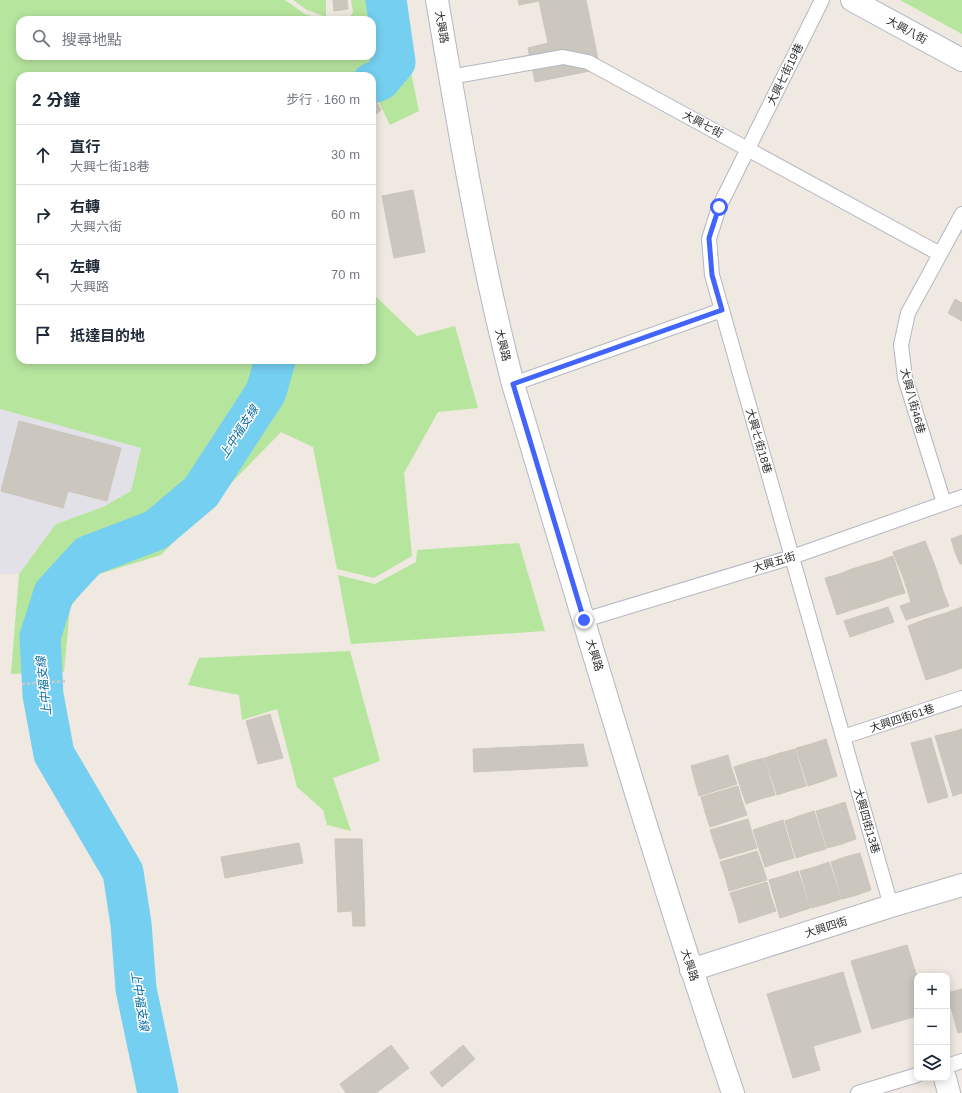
<!DOCTYPE html>
<html lang="zh-TW">
<meta charset="utf-8">
<style>
body{margin:0;font-family:Arial,"Noto Sans TC",sans-serif;background:#f2f2f3;color:#1f2937}
.controls{position:absolute;right:12px;bottom:12px;display:grid;overflow:hidden;border-radius:8px;box-shadow:0 2px 10px #0003}
.controls button{width:36px;height:36px;display:grid;place-items:center;padding:0;border:0;border-bottom:1px solid #e0e1e3;background:#fff;color:#1f2937;font:20px sans-serif}
.stop{position:absolute;width:12px;height:12px;margin:-9px;border:3px solid #4264fb;border-radius:50%;background:#fff}
.stop.end{background:#4264fb;border-color:#fff;box-shadow:0 1px 4px #0008}
.list{margin:0;padding:0;list-style:none}
h2{display:flex;justify-content:space-between;align-items:center;height:52px;margin:0;padding:0 16px;font-size:17px}
h2 small{font-size:13px;font-weight:400;color:#747a83}
.list li{display:grid;grid-template-columns:26px 1fr auto;gap:12px;align-items:center;box-sizing:border-box;height:60px;padding:0 16px;border-top:1px solid #e0e1e3}
.list b{display:block;font-size:15px;white-space:nowrap}
.list p{margin:0;font-size:13px;white-space:nowrap;color:#747a83}
.list em{font-size:13px;font-style:normal;color:#747a83}
.icon{flex:none;width:22px;height:22px;fill:none;stroke:currentColor;stroke-width:2;stroke-linecap:round;stroke-linejoin:round}
.map{position:relative;flex:none;width:962px;height:1093px;overflow:hidden}
.search{position:absolute;background:#fff;box-shadow:0 2px 10px #0003;left:16px;top:16px;width:360px;height:44px;display:flex;align-items:center;gap:10px;box-sizing:border-box;padding:0 14px;border-radius:12px;color:#747a83;font-size:15px}
.panel{position:absolute;background:#fff;box-shadow:0 2px 10px #0003;left:16px;top:72px;width:360px;height:292px;border-radius:12px}
.map>svg:first-child{display:block}
.industrial{fill:#e3e1e8}
.green{fill:#b6e59e}
.lines{fill:none;stroke-linecap:round;stroke-linejoin:round}
.river{stroke:#75cff0;stroke-width:41}
.building{fill:#cbc7bf;stroke:#cbc5ba}
.lane-casing{stroke:#b4b7c1;stroke-width:16}
.street-casing{stroke:#b4b7c1;stroke-width:24}
.secondary-casing{stroke:#b4b7c1;stroke-width:24}
.path{stroke:#c9c9c9;stroke-width:2.5;stroke-dasharray:3 2;stroke-linecap:butt}
.lane{stroke:#fff;stroke-width:14}
.street{stroke:#fff;stroke-width:22}
.secondary{stroke:#fff;stroke-width:22}
.route{stroke:#4264fb;stroke-width:5}
.labels{text-anchor:middle;dominant-baseline:central;stroke-width:3;stroke-linejoin:round;paint-order:stroke}
.street-label{font-size:11px;fill:#2e2e2e;stroke:#fff}
.water-label{font-size:12px;font-style:italic;fill:#0d6fa3;stroke:#fff}
</style>
<div class="map">
<svg width="962" height="1093" viewBox="0 0 962 1093">
<rect width="100%" height="100%" fill="#efe9e1"/>
<!-- industrial -->
<path class="industrial" d="M0,409L141,447L131,491L103,507L56,524L19,574H0Z"/>
<!-- green -->
<path class="green" d="M0,0H285L305,14L325,20H20V56H372V20H348L353,12L351,0H396L419,111L390,125L372,88V76H20V360H372V293L417,336L455,326L478,408L438,412L404,473L412,556L374,578L337,569L313,447L281,432L161,555L96,575L70,607L64,672L11,674L19,574L56,524L103,507L131,491L141,448L0,409Z
M293,0H326V17L307,10Z
M900,0H962V34Z
M519,543L545,631L351,644L338,575L375,584L416,562L417,550Z
M350,651L380,761L333,778L351,831L327,825L323,810L297,787L277,709L242,720L239,695L188,685L199,658Z"/>
<g class="lines">
<!-- river -->
<path class="river" d="M372,83L380,80L395,62L386,0
M158,1093L136,989L131,924L123,872L54,754L43,695L40,637L54,593L88,556L156,530L201,492L266,392L275,360"/>
</g>
<!-- building -->
<path class="building" d="M333,0H347L348,9L334,11Z
M518,0H586L600,69L535,82L528,48L548,43L539,1L519,5Z
M372,93L381,110L372,118Z
M413,190L425,252L394,258L382,196Z
M955,299L962,303V321L948,313Z
M19,421L121,448L107,501L68,491L63,508L1,491Z
M962,535V549L955,552L951,539Z
M925,541L930,553L898,565L893,552Z
M962,549V564H960L955,552Z
M930,553L935,566L903,577L898,565Z
M893,556L905,593L891,597L879,561Z
M879,561L891,597L877,602L865,565Z
M865,565L877,602L864,606L852,569Z
M935,566L939,578L907,589L903,577Z
M852,569L864,606L851,610L839,574Z
M839,574L851,610L837,615L825,578Z
M939,578L943,591L911,602L907,589Z
M943,591L949,606L906,620L900,606Z
M888,607L894,622L850,637L844,621Z
M962,607V660L946,613Z
M946,613L962,660V668L945,674L926,619Z
M926,619L945,674L926,680L908,626Z
M270,714L283,758L258,764L246,721Z
M962,729V753L956,731Z
M956,731L962,753V793L953,796L935,736Z
M931,738L948,797L928,803L911,743Z
M826,739L837,776L823,781L811,744Z
M583,744L588,766L474,772L473,749Z
M811,744L823,781L808,786L796,748Z
M795,749L806,786L792,790L780,753Z
M780,753L792,790L777,795L765,758Z
M728,755L732,770L695,781L691,766Z
M764,758L775,795L760,799L749,762Z
M749,762L760,799L746,804L734,767Z
M732,770L737,784L699,796L695,781Z
M738,786L742,801L705,812L701,797Z
M742,801L747,815L710,827L705,812Z
M845,802L856,839L842,844L830,807Z
M830,807L842,844L827,848L816,811Z
M814,811L826,849L811,853L799,816Z
M799,816L811,853L796,858L785,821Z
M748,819L752,833L715,845L710,830Z
M783,820L794,858L780,862L768,825Z
M768,825L780,862L765,867L753,830Z
M752,833L757,848L720,859L715,845Z
M335,839H362L365,926H353L352,911L338,912Z
M299,843L303,863L225,878L221,857Z
M757,851L762,865L725,876L720,862Z
M860,853L871,890L857,895L845,857Z
M845,857L857,895L842,899L831,862Z
M829,862L841,899L826,904L815,867Z
M762,865L767,880L729,891L725,876Z
M815,867L826,904L811,908L800,871Z
M798,871L810,908L795,913L783,876Z
M783,876L795,913L780,918L769,880Z
M767,882L771,897L735,908L730,893Z
M771,897L776,911L739,923L735,908Z
M907,945L917,977V1016L872,1029L851,961Z
M843,972L861,1032L813,1046L820,1070L793,1078L767,994Z
M962,989V1032L958,1033L947,993Z
M391,1045L409,1068L376,1093H346L340,1084Z
M463,1045L475,1059L442,1087L430,1073Z"/>
<g class="lines">
<defs>
<path id="lane" d="M822,0L719,207L709,239L712,275L891,906
M450,77L563,57L588,62L940,254
M513,384L722,310
M944,503L905,378L901,345L908,313L962,214
M584,620L792,557L962,497
M843,737L962,698
M947,1066L962,1061
M858,1093L917,1075"/>
<path id="street" d="M852,0L962,60
M691,970L891,906L962,885
M945,1078L949,1093"/>
<path id="secondary" d="M437,0C459,129 480,257 513,384C584,621 653,859 733,1093"/>
</defs>
<!-- lane casing -->
<use href="#lane" class="lane-casing"/>
<!-- street casing -->
<use href="#street" class="street-casing"/>
<!-- secondary casing -->
<use href="#secondary" class="secondary-casing"/>
<!-- path -->
<path class="path" d="M22,684L67,681"/>
<!-- lane -->
<use href="#lane" class="lane"/>
<!-- street -->
<use href="#street" class="street"/>
<!-- secondary -->
<use href="#secondary" class="secondary"/>
</g>
<g class="lines">
<!-- route -->
<path class="route" d="M584,620L513,384L722,310L712,275L709,238L719,207"/>
</g>
<g class="labels">
<!-- street labels -->
<g class="street-label">
<text transform="translate(442 27) rotate(80)">大興路</text>
<text transform="translate(907 30) rotate(29)">大興八街</text>
<text transform="translate(785 74) rotate(-64)">大興七街19巷</text>
<text transform="translate(703 124) rotate(28)">大興七街</text>
<text transform="translate(503 345) rotate(76)">大興路</text>
<text transform="translate(913 401) rotate(75)">大興八街46巷</text>
<text transform="translate(759 441) rotate(74)">大興七街18巷</text>
<text transform="translate(774 562) rotate(-17)">大興五街</text>
<text transform="translate(595 655) rotate(73)">大興路</text>
<text transform="translate(902 718) rotate(-18)">大興四街61巷</text>
<text transform="translate(867 821) rotate(74)">大興四街13巷</text>
<text transform="translate(826 927) rotate(-18)">大興四街</text>
<text transform="translate(690 965) rotate(72)">大興路</text>
</g>
<!-- water labels -->
<g class="water-label">
<text transform="translate(239 432) rotate(-57)">上中福支線</text>
<text transform="translate(44 686) rotate(-96)">上中福支線</text>
<text transform="translate(140 1001) rotate(81)">上中福支線</text>
</g>
</g>
</svg>
<div class="controls">
<button>+</button>
<button>−</button>
<button><svg class="icon" aria-label="layers" viewBox="0 0 24 24"><path d="M12 4l9 5-9 5-9-5zM3 14l9 5 9-5"/></svg></button>
</div>
<div class="stop" style="left:719px;top:207px"></div>
<div class="stop end" style="left:584px;top:620px"></div>
<div class="search"><svg class="icon" aria-label="search" viewBox="0 0 24 24"><circle cx="10" cy="10" r="6"/><path d="M15 15l6 6"/></svg>搜尋地點</div>
<section class="panel">
<h2>2 分鐘<small>步行 · 160 m</small></h2>
<ul class="list">
<li><svg class="icon" aria-label="ahead" viewBox="0 0 24 24"><path d="M12 20V5M6 11l6-6 6 6"/></svg><div><b>直行</b><p>大興七街18巷</p></div><em>30 m</em></li>
<li><svg class="icon" aria-label="right" viewBox="0 0 24 24"><path d="M7 20v-9h11M14 6l5 5-5 5"/></svg><div><b>右轉</b><p>大興六街</p></div><em>60 m</em></li>
<li><svg class="icon" aria-label="left" viewBox="0 0 24 24"><path d="M17 20v-9H6M10 6l-5 5 5 5"/></svg><div><b>左轉</b><p>大興路</p></div><em>70 m</em></li>
<li><svg class="icon" aria-label="arrive" viewBox="0 0 24 24"><path d="M6 21V4h12l-3 4 3 4H6"/></svg><div><b>抵達目的地</b></div></li>
</ul>
</section>
</div>
